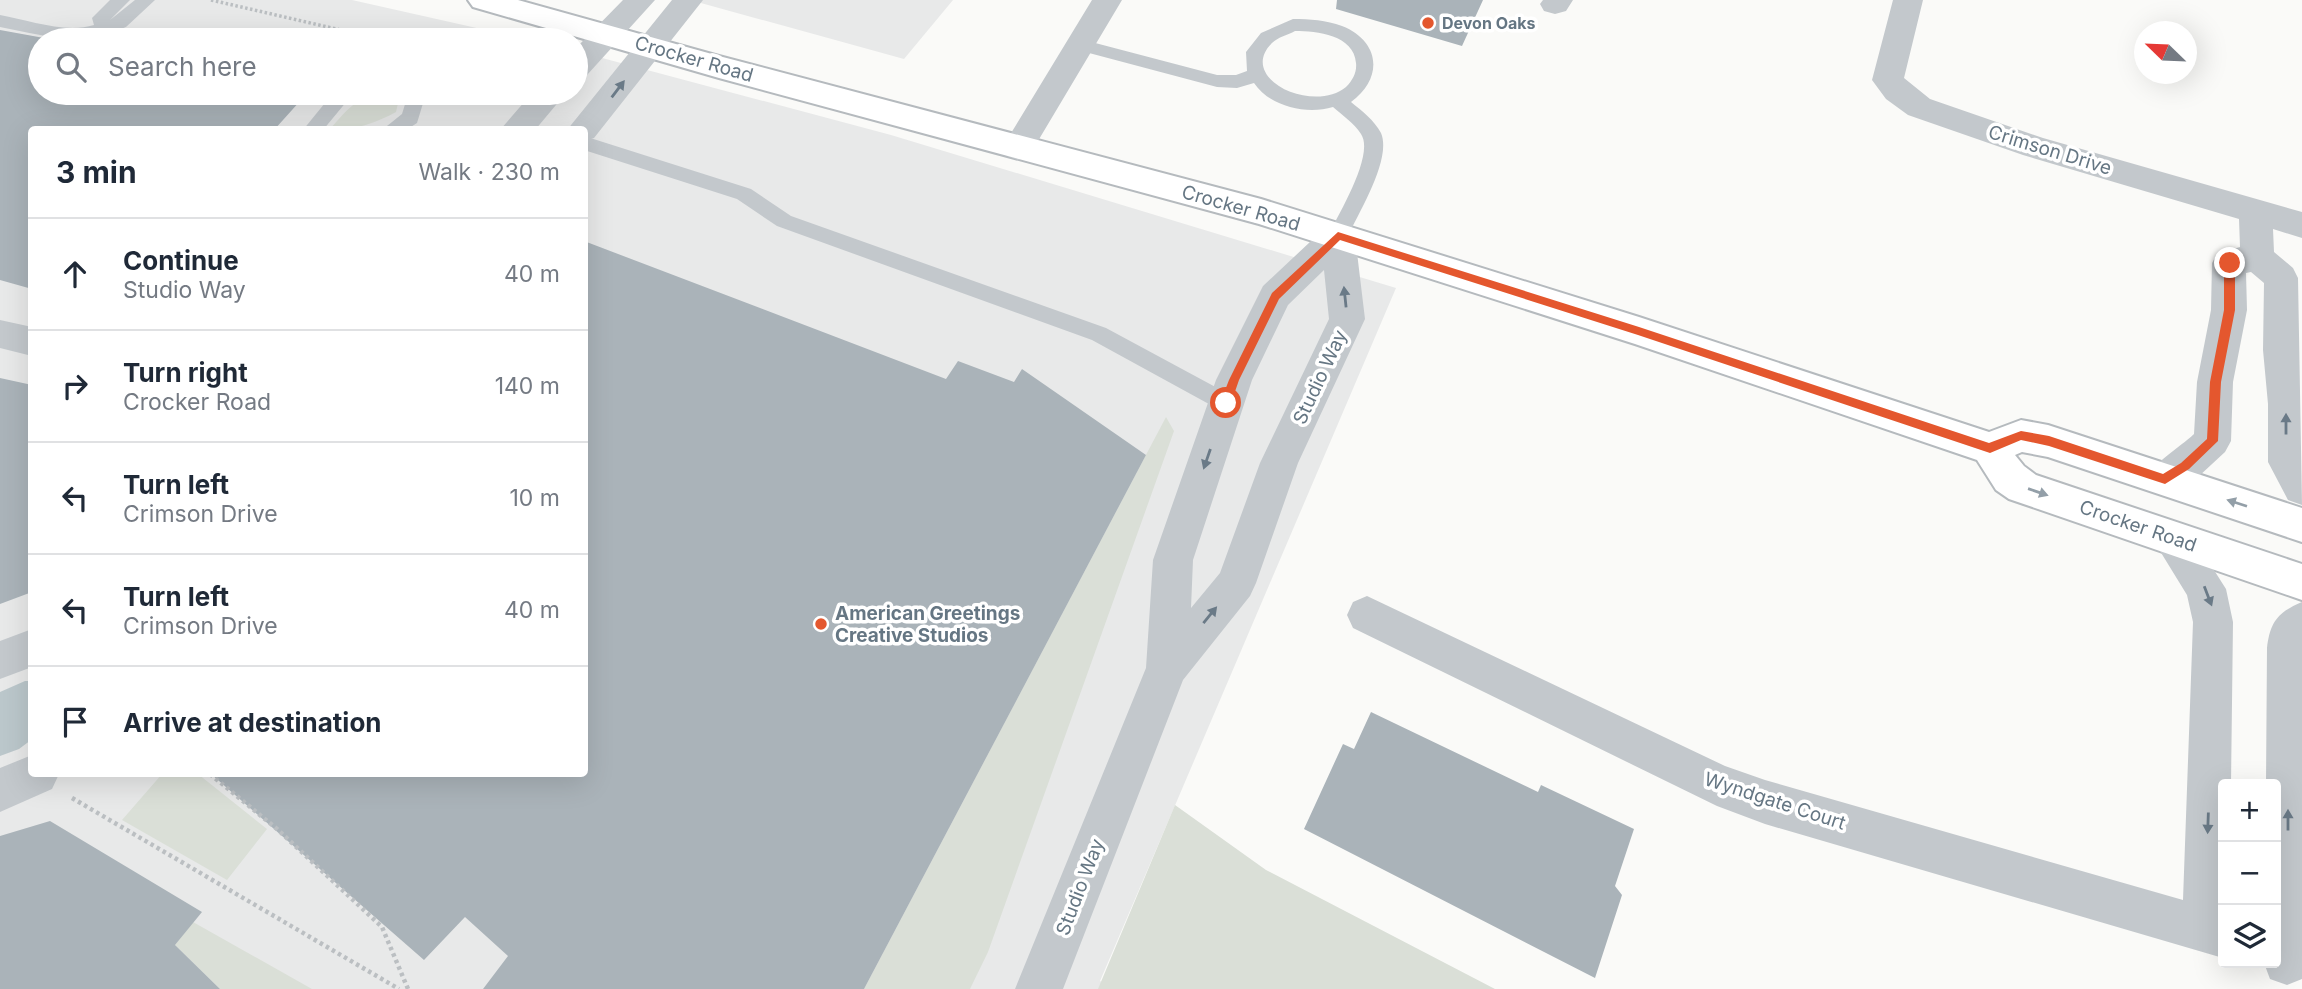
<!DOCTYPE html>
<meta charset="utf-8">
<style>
body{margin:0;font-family:Inter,sans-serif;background:#f6f6f7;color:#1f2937}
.controls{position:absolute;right:21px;bottom:21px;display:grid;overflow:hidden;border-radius:7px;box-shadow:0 7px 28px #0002}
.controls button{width:63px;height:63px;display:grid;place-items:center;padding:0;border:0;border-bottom:2px solid #e0e1e3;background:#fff;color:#1f2937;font:35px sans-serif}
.compass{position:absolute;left:2134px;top:21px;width:63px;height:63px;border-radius:50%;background:#fff;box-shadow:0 7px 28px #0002;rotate:293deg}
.stop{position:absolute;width:21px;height:21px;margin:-16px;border:5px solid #e4572e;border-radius:50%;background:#fff}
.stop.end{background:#e4572e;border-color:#fff;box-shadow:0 2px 7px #0008}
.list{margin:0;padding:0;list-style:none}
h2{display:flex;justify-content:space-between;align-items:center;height:91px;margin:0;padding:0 28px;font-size:30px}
h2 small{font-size:23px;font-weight:400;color:#747a83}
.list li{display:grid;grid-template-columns:46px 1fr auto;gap:21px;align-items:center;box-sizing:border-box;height:112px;padding:0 28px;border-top:2px solid #e0e1e3}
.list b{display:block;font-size:26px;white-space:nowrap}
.list p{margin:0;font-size:23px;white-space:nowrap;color:#747a83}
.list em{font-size:23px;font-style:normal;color:#747a83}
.icon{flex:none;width:38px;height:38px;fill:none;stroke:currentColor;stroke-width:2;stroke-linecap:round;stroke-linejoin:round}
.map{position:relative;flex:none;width:2302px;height:989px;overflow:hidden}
.search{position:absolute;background:#fff;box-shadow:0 7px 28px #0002;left:28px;top:28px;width:560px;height:77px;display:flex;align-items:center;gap:18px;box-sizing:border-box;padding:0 24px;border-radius:38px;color:#747a83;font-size:26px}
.panel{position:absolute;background:#fff;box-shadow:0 7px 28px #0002;left:28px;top:126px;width:560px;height:651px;border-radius:7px}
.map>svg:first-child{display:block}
.built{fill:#e8e9e9;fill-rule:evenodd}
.green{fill:#dadfd7}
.water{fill:#bbc7cb}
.building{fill:#aab3b9}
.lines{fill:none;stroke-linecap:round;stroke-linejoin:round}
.primary-casing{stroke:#b5babe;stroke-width:4}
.path-far1{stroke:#bbbfc2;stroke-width:3.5;stroke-dasharray:2.5 2.5;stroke-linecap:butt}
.path{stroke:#bbbfc2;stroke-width:4.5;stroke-dasharray:3.5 3.5;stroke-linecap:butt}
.lane{fill:#c3c8cc;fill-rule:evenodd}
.street{fill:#c3c8cc;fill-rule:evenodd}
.primary{fill:#fff;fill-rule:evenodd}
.oneway{fill:#6a7a87}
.oneway2{fill:#939fa8}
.route{fill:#e4572e}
.poi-dot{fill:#e4572e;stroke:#fff;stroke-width:2.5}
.labels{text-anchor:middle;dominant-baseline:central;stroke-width:7;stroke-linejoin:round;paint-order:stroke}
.far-poi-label{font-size:16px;font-weight:bold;fill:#657683;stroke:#fff;text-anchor:start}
.street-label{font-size:19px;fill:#657683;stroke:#fff}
.poi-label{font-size:19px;font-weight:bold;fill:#657683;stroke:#fff;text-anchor:start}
</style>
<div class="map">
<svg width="2302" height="989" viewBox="0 0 2302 989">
<rect width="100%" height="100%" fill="#fafaf8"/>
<!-- built -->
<path class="built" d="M0,0H352L530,40H40V93H576V51L891,135L1396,288L1100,981L1116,989H0ZM32,130H584V774H32Z
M690,0H953L904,59Z"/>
<!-- green -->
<path class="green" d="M382,93L399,99L396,112C374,124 355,130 330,129C349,108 353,100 382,93Z
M1166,417L1174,431L988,952L970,989H864Z
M162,774H198L267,829L227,880L122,820Z
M1175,805L1266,870L1495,989H1098Z
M193,922L312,989H220L175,945Z"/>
<!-- water -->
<path class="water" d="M25,681H31V740L19,749L0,756V692Z"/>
<!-- building -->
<path class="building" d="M1337,0H1483L1462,46L1336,9Z
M0,30L55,40H40V93H273L301,100L274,130H32V289L0,280Z
M584,241L946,379L958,361L1014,382L1022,369L1146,455L864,989H483L508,956L465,917L424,960L211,774H584Z
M0,378L32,385V592L0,604Z
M1371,712L1538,792L1541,785L1634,829L1615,886L1622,895L1595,978L1304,829L1343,744L1354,749Z
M50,821L202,912L175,945L220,989H0V836Z"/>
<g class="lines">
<defs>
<path id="primary" d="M468,0H518L719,56L1261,199L1639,317L1989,432L2021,420L2048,425L2302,508V542L2048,457L2022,452L2015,455L2024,466L2036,475L2302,564V600L2009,499L1996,490L1977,460L1635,344L1259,224L719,78L473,7Z"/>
</defs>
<!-- primary casing -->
<use href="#primary" class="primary-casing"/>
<!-- path-far1 -->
<path class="path-far1" d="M211,0L384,40"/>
<!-- path -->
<path class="path" d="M210,774L277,829L382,927L408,989
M72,798L399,989"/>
<!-- lane -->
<path class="lane" d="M110,0H130L110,20L135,0H155L126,27L113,32L110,37C104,39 100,37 94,38C62,42 32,33 0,27V15C29,20 65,34 94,25L92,18Z
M1293,19C1310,19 1326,20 1342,26C1380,41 1384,78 1351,102C1362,111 1374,120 1381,133C1392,159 1359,212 1348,236L1345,241L1338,244L1331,241L1328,236C1338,215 1375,155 1361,134C1354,123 1342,115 1333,107C1307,115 1270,107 1254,83L1237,88L1217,87L1074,49L1071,45L1074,41L1080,39L1217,75H1236L1247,71L1246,52L1261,33ZM1295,31C1317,31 1354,35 1356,63C1357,72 1353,80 1346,87C1314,114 1236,79 1272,43C1278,37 1288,35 1295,31Z
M325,93H351L352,95L323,130H303L329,98Z
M401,93H420L424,100L417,123L406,130H382L402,114L406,101Z
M584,136L751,189L791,216L1106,328L1234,397L1237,403L1234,409L1226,412L1218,409L1092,340L777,226L737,199L584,150Z"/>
<!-- street -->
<path class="street" d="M623,0H655L587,75L576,78V48Z
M672,0H703L594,138L584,141V130H567Z
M1092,0H1122L1029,156L1018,160L1007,156L1002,148Z
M1543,0H1573L1566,11L1555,14L1544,11L1540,4Z
M1893,0H1923L1904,78L1930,99L2043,138L2302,212V238L2273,229L2274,252L2293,268L2298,278L2302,505L2288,500L2268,462V404L2263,350L2264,283L2251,272L2246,273L2247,310L2233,382L2231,441L2225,452L2198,477L2179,491L2165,495L2151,491L2146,479C2154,462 2179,448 2194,434L2197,382L2211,310L2212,263L2217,254L2240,247L2239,219L2023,155L1908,115L1886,99L1872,80Z
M532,93H566L535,130H500Z
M1338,223L1350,227L1355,236L1365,319L1298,463L1256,583L1250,596L1183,680L1063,989H1015L1146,668L1153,560L1216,380L1263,286L1326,227ZM1324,270L1329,319L1260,463L1220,573L1191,608L1193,560L1252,380L1288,305Z
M0,320L32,327V356L0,348Z
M2172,521L2186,526L2226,589L2233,622L2231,784H2223V958L1765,824L1717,806L1353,628L1347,615L1353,602L1367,596L1725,766L1765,780L2183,900L2193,622L2187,595L2152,538L2158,526Z
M2302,602V979L2287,985L2270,979L2264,963H2276V784H2266L2267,648C2270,622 2278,612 2302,602Z
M32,629V667L0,679V641Z
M32,755V774H59L52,789L0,812V768Z"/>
<!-- primary -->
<use href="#primary" class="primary"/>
</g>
<!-- one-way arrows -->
<defs><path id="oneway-solid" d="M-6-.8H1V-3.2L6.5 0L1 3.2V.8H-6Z" transform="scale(1.75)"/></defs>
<g class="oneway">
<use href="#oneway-solid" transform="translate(618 89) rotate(-53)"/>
<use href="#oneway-solid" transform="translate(1345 297) rotate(-96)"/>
<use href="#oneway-solid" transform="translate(2286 424) rotate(-90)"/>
<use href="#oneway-solid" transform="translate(1207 459) rotate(109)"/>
<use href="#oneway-solid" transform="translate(2208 596) rotate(69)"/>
<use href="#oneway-solid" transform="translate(1210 615) rotate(-51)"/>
<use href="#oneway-solid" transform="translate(2288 820) rotate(-90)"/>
<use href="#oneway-solid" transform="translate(2208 823) rotate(92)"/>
</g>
<g class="oneway2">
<use href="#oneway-solid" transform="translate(2038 492) rotate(19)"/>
<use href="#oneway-solid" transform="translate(2237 503) rotate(-162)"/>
</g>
<!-- route -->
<path class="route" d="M1338,232L1639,327L1989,443L2021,431L2049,436L2163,474L2181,463L2207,439L2210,382L2224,310V263L2230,259L2235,263V310L2221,382L2218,441L2189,469L2165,484L2049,446L2021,440L1990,453L1638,335L1340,240L1279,299L1239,380L1230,406H1222L1220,403L1229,380L1272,293Z"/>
<!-- markers -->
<g class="poi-dot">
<circle cx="1428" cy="23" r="7"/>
<circle cx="821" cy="624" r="7"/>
</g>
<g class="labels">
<!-- far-poi labels -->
<g class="far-poi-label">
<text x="1442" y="23">Devon Oaks</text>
</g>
<!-- street labels -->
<g class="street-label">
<text transform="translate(694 59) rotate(16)">Crocker Road</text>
<text transform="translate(2050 150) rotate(17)">Crimson Drive</text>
<text transform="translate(1241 208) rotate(16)">Crocker Road</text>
<text transform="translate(1320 377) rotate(-65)">Studio Way</text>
<text transform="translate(2138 526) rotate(19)">Crocker Road</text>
<text transform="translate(1775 801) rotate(18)">Wyndgate Court</text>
<text transform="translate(1080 887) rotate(-69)">Studio Way</text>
</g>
<!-- poi labels -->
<g class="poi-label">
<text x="835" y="613">American Greetings<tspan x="835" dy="22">Creative Studios</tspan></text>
</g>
</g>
</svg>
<div class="controls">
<button>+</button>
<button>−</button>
<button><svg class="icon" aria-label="layers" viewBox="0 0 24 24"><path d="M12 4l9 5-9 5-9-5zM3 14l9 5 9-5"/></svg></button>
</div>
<svg class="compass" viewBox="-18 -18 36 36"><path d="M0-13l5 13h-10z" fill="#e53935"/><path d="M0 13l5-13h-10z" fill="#747a83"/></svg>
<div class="stop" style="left:1226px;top:403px"></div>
<div class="stop end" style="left:2230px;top:263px"></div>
<div class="search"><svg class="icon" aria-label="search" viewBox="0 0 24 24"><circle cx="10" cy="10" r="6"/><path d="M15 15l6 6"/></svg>Search here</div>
<section class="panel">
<h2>3 min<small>Walk · 230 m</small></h2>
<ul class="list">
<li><svg class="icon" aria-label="ahead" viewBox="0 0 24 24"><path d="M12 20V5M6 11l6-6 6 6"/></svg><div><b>Continue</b><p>Studio Way</p></div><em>40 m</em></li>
<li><svg class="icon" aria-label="right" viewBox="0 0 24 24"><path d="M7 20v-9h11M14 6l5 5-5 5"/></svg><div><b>Turn right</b><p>Crocker Road</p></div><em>140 m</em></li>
<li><svg class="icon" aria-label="left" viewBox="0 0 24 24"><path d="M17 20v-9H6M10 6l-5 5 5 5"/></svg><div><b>Turn left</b><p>Crimson Drive</p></div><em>10 m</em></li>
<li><svg class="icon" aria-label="left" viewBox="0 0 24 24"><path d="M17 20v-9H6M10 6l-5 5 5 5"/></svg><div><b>Turn left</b><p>Crimson Drive</p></div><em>40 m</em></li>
<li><svg class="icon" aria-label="arrive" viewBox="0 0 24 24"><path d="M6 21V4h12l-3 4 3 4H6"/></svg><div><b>Arrive at destination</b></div></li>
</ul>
</section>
</div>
